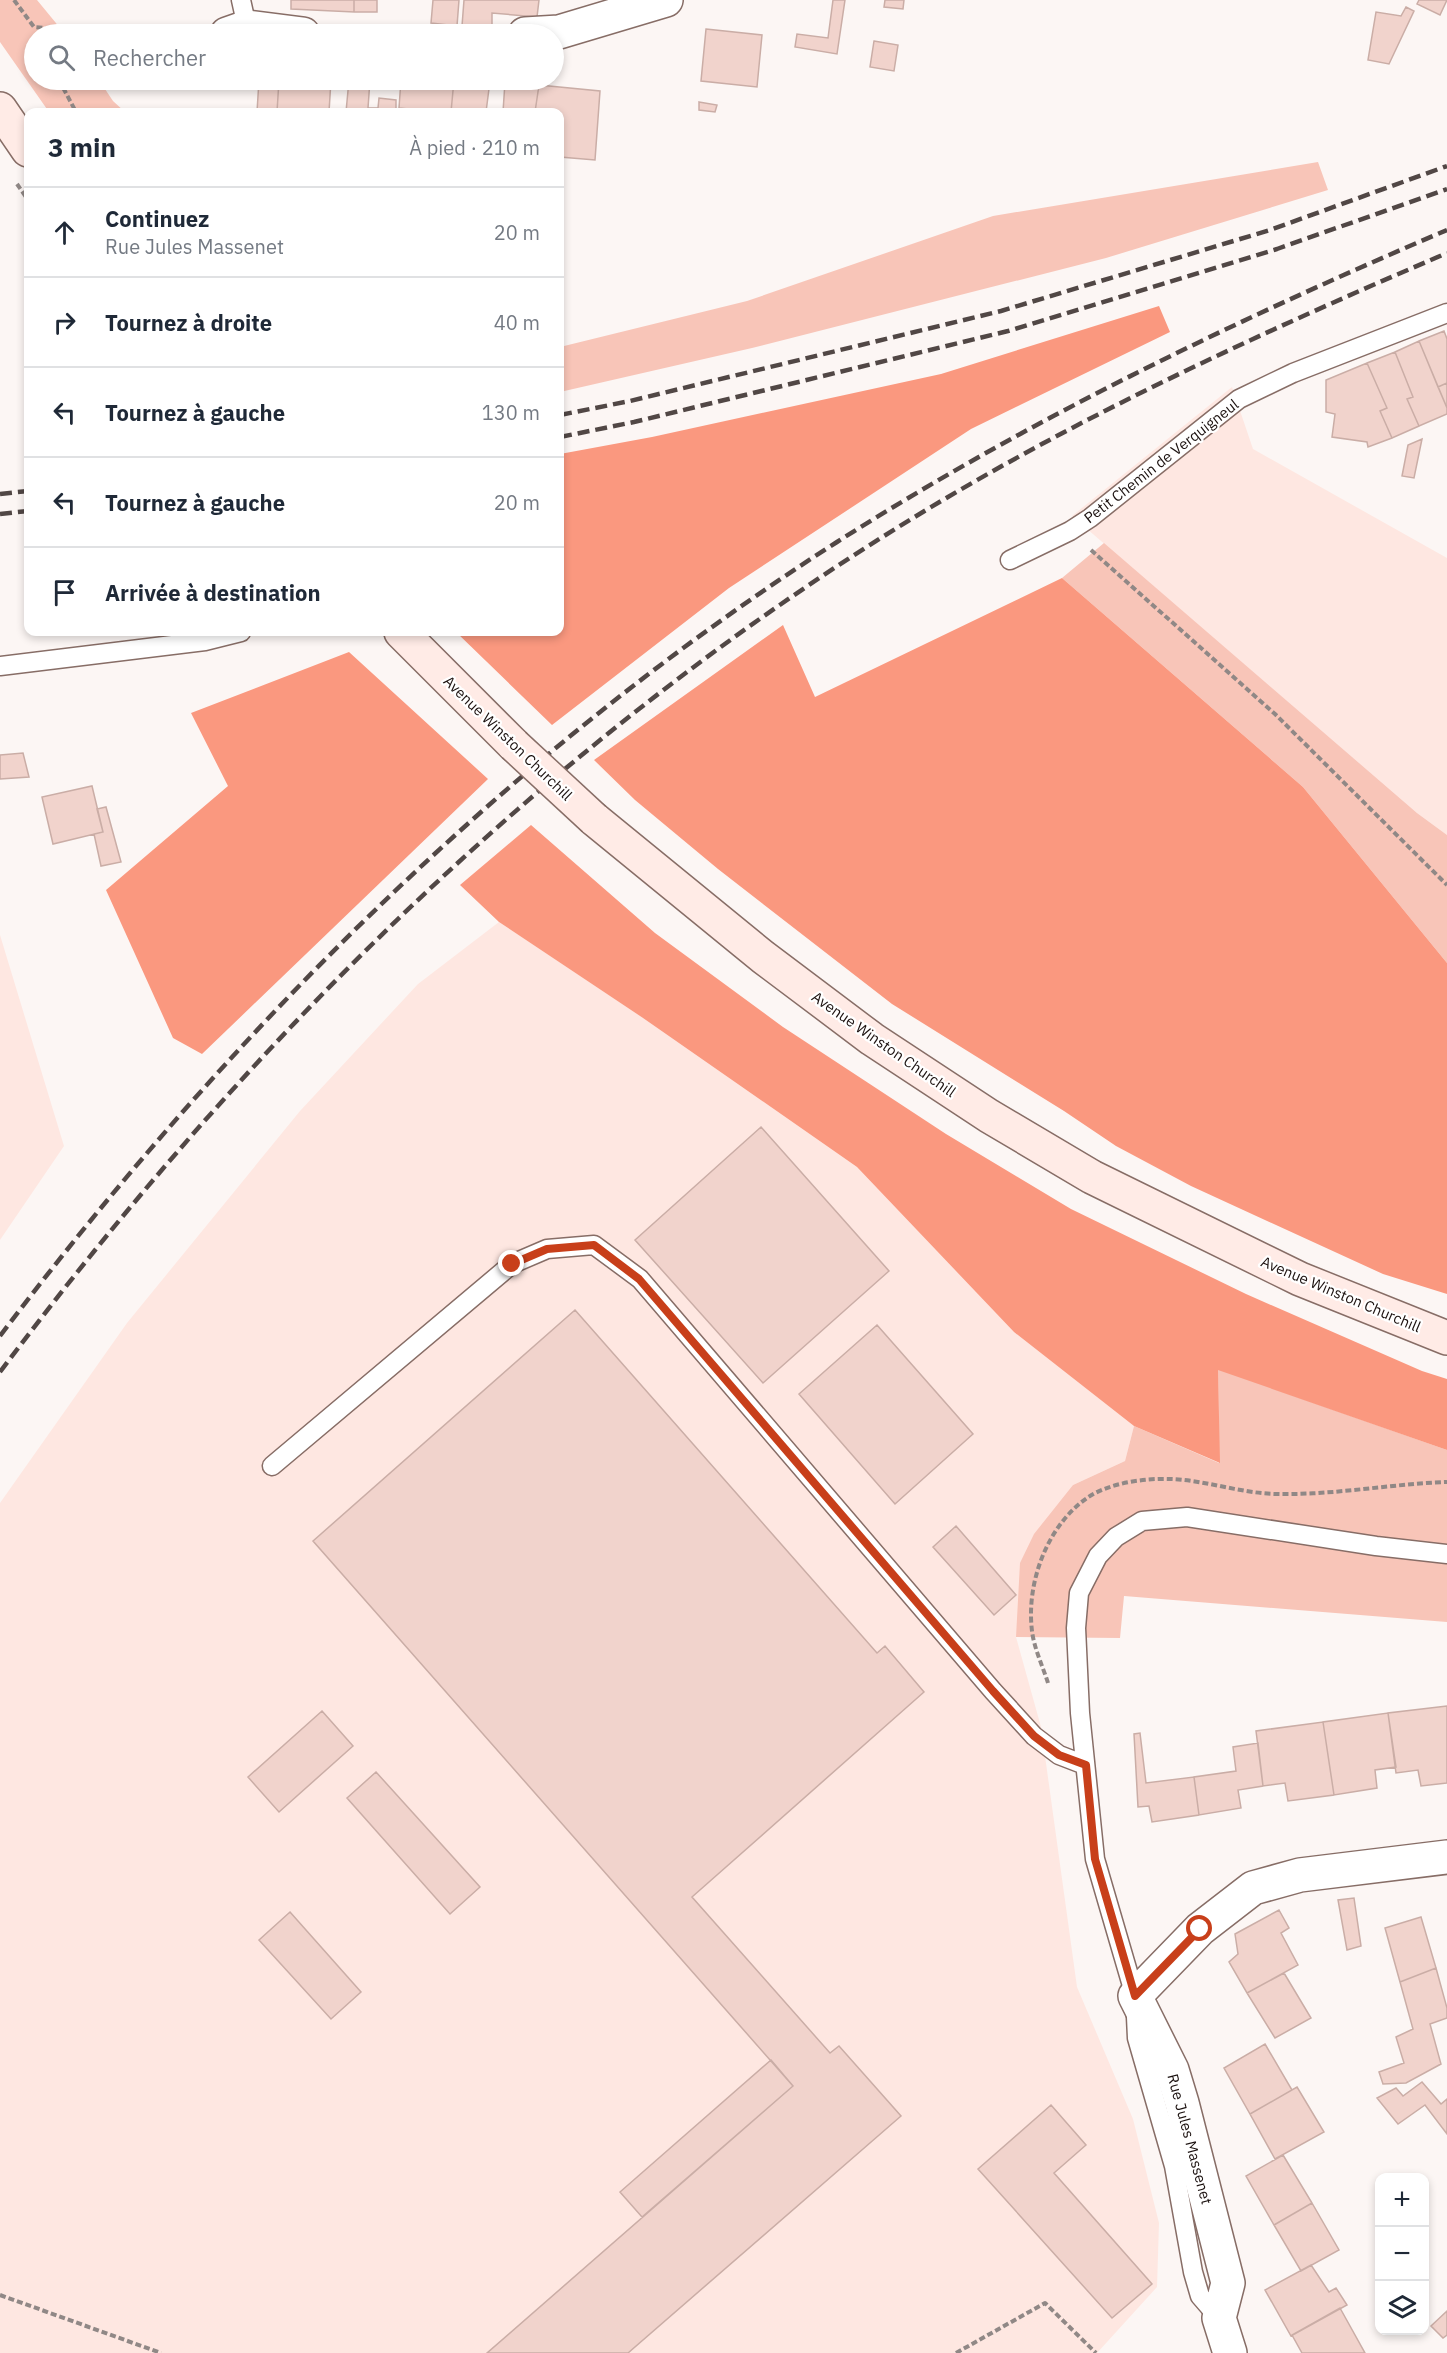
<!DOCTYPE html>
<html lang="fr">
<meta charset="utf-8">
<style>
body{margin:0;font-family:"IBM Plex Sans",sans-serif;background:#f6f6f7;color:#1f2937}
.controls{position:absolute;right:18px;bottom:18px;display:grid;overflow:hidden;border-radius:12px;box-shadow:0 3px 9px #0003}
.controls button{width:54px;height:54px;display:grid;place-items:center;padding:0;border:0;border-bottom:2px solid #e0e1e3;background:#fff;color:#1f2937;font:30px sans-serif}
.stop{position:absolute;width:18px;height:18px;margin:-14px;border:4px solid #c83f1a;border-radius:50%;background:#fff}
.stop.end{background:#c83f1a;border-color:#fff;box-shadow:0 2px 6px #0008}
.list{margin:0;padding:0;list-style:none}
h2{display:flex;justify-content:space-between;align-items:center;height:78px;margin:0;padding:0 24px;font-size:26px}
h2 small{font-size:20px;font-weight:400;color:#747a83}
.list li{display:grid;grid-template-columns:39px 1fr auto;gap:18px;align-items:center;box-sizing:border-box;height:90px;padding:0 24px;border-top:2px solid #e0e1e3}
.list b{display:block;font-size:22px;white-space:nowrap}
.list p{margin:0;font-size:20px;white-space:nowrap;color:#747a83}
.list em{font-size:20px;font-style:normal;color:#747a83}
.icon{flex:none;width:33px;height:33px;fill:none;stroke:currentColor;stroke-width:2;stroke-linecap:round;stroke-linejoin:round}
.map{position:relative;flex:none;width:1447px;height:2353px;overflow:hidden}
.search{position:absolute;background:#fff;box-shadow:0 3px 9px #0003;left:24px;top:24px;width:540px;height:66px;display:flex;align-items:center;gap:15px;box-sizing:border-box;padding:0 21px;border-radius:33px;color:#747a83;font-size:22px}
.panel{position:absolute;background:#fff;box-shadow:0 3px 9px #0003;left:24px;top:108px;width:540px;height:528px;border-radius:12px}
.map>svg:first-child{display:block}
.built{fill:#fee7e1}
.green{fill:#f8c5b8}
.forest{fill:#fa987f}
.building{fill:#f1d3cc;stroke:#caada6;stroke-width:1.5}
.lines{fill:none;stroke-linecap:round;stroke-linejoin:round}
.service-casing{stroke:#876d66;stroke-width:21}
.minor-casing{stroke:#876d66;stroke-width:36}
.secondary-casing{stroke:#876d66;stroke-width:36}
.path{stroke:#908886;stroke-width:4;stroke-dasharray:6 3;stroke-linecap:butt}
.service{stroke:#fff;stroke-width:18}
.minor{stroke:#fff;stroke-width:33}
.secondary{stroke:#ffebe6;stroke-width:33}
.rail{stroke:#514745;stroke-width:4.5;stroke-dasharray:12 6;stroke-linecap:butt}
.secondary-bridge-casing{stroke:#876d66;stroke-width:36;stroke-linecap:butt}
.secondary-bridge{stroke:#ffebe6;stroke-width:33}
.route{stroke:#c83f1a;stroke-width:8}
.labels{text-anchor:middle;dominant-baseline:central;stroke-width:4.5;stroke-linejoin:round;paint-order:stroke}
.street-label{font-size:15px;fill:#1b110f;stroke:#fff}
</style>
<div class="map">
<svg width="1447" height="2353" viewBox="0 0 1447 2353">
<rect width="100%" height="100%" fill="#fcf6f4"/>
<!-- built -->
<path class="built" d="M1232,387L1253,449L1447,558V835L1417,813L1072,516Z
M499,922L643,1018L857,1167L1014,1332L1134,1426L1125,1461L1073,1485L1016,1637L1041,1727L1077,1987L1133,2119L1159,2223L1157,2287L1097,2353H0V1503L127,1323L300,1111L418,984Z
M0,935L64,1146L0,1240Z"/>
<!-- green -->
<path class="green" d="M0,0H37L65,34H34V80H99L113,101L125,112H49L0,42Z
M1318,162L1328,190L1106,258L752,348L560,392V347L747,301L993,216Z
M1104,543L1417,813L1447,835V963L1303,787L1062,578Z
M1218,1369L1447,1450V1622L1124,1596L1120,1638L1016,1637L1020,1563L1034,1534L1073,1485L1125,1461L1134,1426L1219,1463Z"/>
<!-- forest -->
<path class="forest" d="M1159,306L1170,332L971,429L729,588L552,725L456,632H560V454L652,437L941,374Z
M1062,578L1303,787L1447,963V1294L1383,1274L1191,1186L1116,1146L1064,1111L892,1004L718,869L635,800L594,760L783,625L815,697Z
M349,652L488,779L202,1054L173,1038L106,890L228,786L191,713Z
M531,825L655,933L783,1027L946,1134L1071,1209L1246,1294L1422,1371L1447,1379V1450L1218,1370L1220,1463L1134,1426L1014,1332L857,1167L643,1018L499,922L460,885Z"/>
<!-- building -->
<path class="building" d="M291,0H354V12L291,9Z
M354,0H377V12H354Z
M433,0H459L457,26L431,23Z
M464,0H539L537,17L492,13V27L462,26Z
M833,0H845L837,54L795,47L797,34L828,38Z
M885,0H904L903,9L884,7Z
M1419,0H1447L1440,15L1417,4Z
M1406,7L1414,11L1389,64L1368,60L1376,12L1401,16Z
M706,29L762,35L757,87L701,81Z
M874,41L898,45L894,71L870,67Z
M259,80H279L277,112H257Z
M279,80H331L329,112H277Z
M349,80H370L368,108H378L379,98L396,100V112H346Z
M401,80H454L451,112H417V110L399,108Z
M454,80L490,81L486,112H451Z
M505,82L539,85L535,112H503Z
M539,85L600,91L595,160L560,157V112H535Z
M699,102L717,105L715,112L699,110Z
M1444,331L1447,339V383L1438,387L1419,341Z
M1419,341L1447,408V414L1419,426L1407,399L1413,397L1395,352Z
M1395,352L1413,397L1407,399L1419,426L1392,438L1380,411L1387,408L1367,363Z
M1367,363L1387,408L1380,411L1392,438L1368,447L1367,442L1332,437L1335,414L1326,412V380Z
M1447,383V408L1438,387Z
M1422,439L1414,478L1402,476L1408,445Z
M23,753L29,777L0,779V755Z
M92,786L103,832L53,844L42,797Z
M106,807L121,862L101,866L94,834L103,832L97,809Z
M761,1127L889,1271L763,1383L635,1240Z
M575,1310L877,1653L885,1646L924,1692L692,1897L830,2053L839,2046L901,2116L628,2353H487L793,2086L313,1541Z
M877,1325L973,1434L895,1504L799,1394Z
M956,1526L1016,1595L994,1615L933,1547Z
M1447,1706V1783L1421,1786L1418,1770L1396,1773L1388,1713Z
M322,1711L353,1746L279,1812L248,1777Z
M1388,1713L1396,1767L1375,1770L1377,1788L1334,1795L1323,1722Z
M1323,1722L1334,1795L1288,1801L1285,1783L1263,1786L1256,1731Z
M1140,1733L1146,1783L1194,1777L1199,1815L1152,1822L1149,1806L1138,1807L1134,1734Z
M1258,1743L1263,1786L1238,1790L1241,1808L1199,1815L1194,1777L1236,1771L1233,1747Z
M376,1772L480,1887L450,1914L347,1798Z
M1354,1898L1361,1946L1347,1950L1338,1900Z
M1279,1910L1289,1928L1281,1933L1298,1965L1247,1993L1229,1962L1238,1954L1235,1934Z
M290,1912L361,1992L331,2019L259,1940Z
M1421,1917L1436,1968L1400,1982L1385,1928Z
M1436,1968L1447,2008V2018L1430,2024L1441,2064L1406,2083L1383,2084L1379,2072L1404,2063L1396,2037L1413,2029L1400,1982Z
M1284,1973L1311,2018L1275,2038L1247,1993Z
M1265,2044L1292,2090L1250,2114L1224,2068Z
M771,2060L793,2086L642,2217L620,2192Z
M1422,2082L1441,2104L1447,2099V2134L1425,2105L1398,2124L1377,2098L1396,2088L1403,2096Z
M1297,2087L1324,2132L1275,2159L1250,2114Z
M1051,2105L1086,2145L1054,2173L1152,2284L1112,2318L978,2169Z
M1283,2155L1312,2203L1274,2225L1246,2176Z
M1312,2203L1339,2250L1301,2271L1274,2225Z
M1311,2265L1329,2292L1336,2288L1347,2305L1291,2336L1265,2290Z
M1340,2308L1365,2353H1302L1292,2335Z
M1447,2311V2335L1443,2338L1431,2326Z"/>
<g class="lines">
<defs>
<path id="service" d="M241,0L247,27
M1010,560L1070,531L1090,518L1239,399L1293,373L1447,313
M0,666L205,641L241,632
M272,1466L512,1264L547,1249L594,1245L640,1279L993,1691L1034,1736L1059,1755L1085,1765
M1219,2321V2318L1200,2296L1193,2272L1174,2166L1137,2038L1135,1996L1095,1859L1080,1713L1076,1628L1079,1593L1098,1556L1116,1537L1142,1521L1187,1517L1376,1546L1447,1554"/>
<path id="minor" d="M227,34L247,27L303,34
M525,34L559,32L666,0
M1230,2353L1219,2318L1228,2283L1182,2103L1172,2070L1135,1996L1200,1929L1253,1888L1300,1875L1447,1857"/>
<path id="secondary" d="M0,109L28,150
M401,632L514,745
M594,819L763,957L872,1039L989,1116L1092,1177L1300,1279L1447,1338"/>
</defs>
<!-- service casing -->
<use href="#service" class="service-casing"/>
<!-- minor casing -->
<use href="#minor" class="minor-casing"/>
<!-- secondary casing -->
<use href="#secondary" class="secondary-casing"/>
<!-- path -->
<path class="path" d="M14,0L34,27L112,34
M59,80L76,112
M17,184L28,200
M1091,550L1275,714L1447,885
M1048,1683C1043,1667 1034,1648 1032,1631C1026,1583 1047,1526 1087,1498C1108,1483 1145,1478 1170,1479C1206,1480 1242,1494 1279,1494C1335,1495 1390,1484 1447,1482
M0,2295L161,2353
M956,2353L1045,2303L1096,2353"/>
<!-- service -->
<use href="#service" class="service"/>
<!-- minor -->
<use href="#minor" class="minor"/>
<!-- secondary -->
<use href="#secondary" class="secondary"/>
<!-- rail -->
<path class="rail" d="M560,415L630,401L1001,311L1270,230L1447,166
M560,437L634,422L1008,331L1277,249L1447,189
M0,494L28,491
M0,514L28,511
M0,1336C232,1029 512,750 837,542C1030,419 1236,320 1447,230
M0,1372C252,1036 554,738 913,518C1083,414 1265,331 1447,253"/>
<defs>
<path id="secondary-bridge" d="M514,745L594,819"/>
</defs>
<!-- secondary-bridge casing -->
<use href="#secondary-bridge" class="secondary-bridge-casing"/>
<!-- secondary-bridge -->
<use href="#secondary-bridge" class="secondary-bridge"/>
</g>
<g class="lines">
<!-- route -->
<path class="route" d="M512,1264L547,1249L594,1245L639,1279L993,1691L1034,1736L1059,1755L1086,1765L1095,1859L1135,1996L1200,1929"/>
</g>
<g class="labels">
<!-- street labels -->
<g class="street-label">
<text transform="translate(1161 461) rotate(-38)">Petit Chemin de Verquigneul</text>
<text transform="translate(508 738) rotate(44)">Avenue Winston Churchill</text>
<text transform="translate(884 1044) rotate(35)">Avenue Winston Churchill</text>
<text transform="translate(1341 1294) rotate(23)">Avenue Winston Churchill</text>
<text transform="translate(1190 2139) rotate(75)">Rue Jules Massenet</text>
</g>
</g>
</svg>
<div class="controls">
<button>+</button>
<button>−</button>
<button><svg class="icon" aria-label="layers" viewBox="0 0 24 24"><path d="M12 4l9 5-9 5-9-5zM3 14l9 5 9-5"/></svg></button>
</div>
<div class="stop" style="left:1200px;top:1929px"></div>
<div class="stop end" style="left:512px;top:1264px"></div>
<div class="search"><svg class="icon" aria-label="search" viewBox="0 0 24 24"><circle cx="10" cy="10" r="6"/><path d="M15 15l6 6"/></svg>Rechercher</div>
<section class="panel">
<h2>3 min<small>À pied · 210 m</small></h2>
<ul class="list">
<li><svg class="icon" aria-label="ahead" viewBox="0 0 24 24"><path d="M12 20V5M6 11l6-6 6 6"/></svg><div><b>Continuez</b><p>Rue Jules Massenet</p></div><em>20 m</em></li>
<li><svg class="icon" aria-label="right" viewBox="0 0 24 24"><path d="M7 20v-9h11M14 6l5 5-5 5"/></svg><div><b>Tournez à droite</b></div><em>40 m</em></li>
<li><svg class="icon" aria-label="left" viewBox="0 0 24 24"><path d="M17 20v-9H6M10 6l-5 5 5 5"/></svg><div><b>Tournez à gauche</b></div><em>130 m</em></li>
<li><svg class="icon" aria-label="left" viewBox="0 0 24 24"><path d="M17 20v-9H6M10 6l-5 5 5 5"/></svg><div><b>Tournez à gauche</b></div><em>20 m</em></li>
<li><svg class="icon" aria-label="arrive" viewBox="0 0 24 24"><path d="M6 21V4h12l-3 4 3 4H6"/></svg><div><b>Arrivée à destination</b></div></li>
</ul>
</section>
</div>
